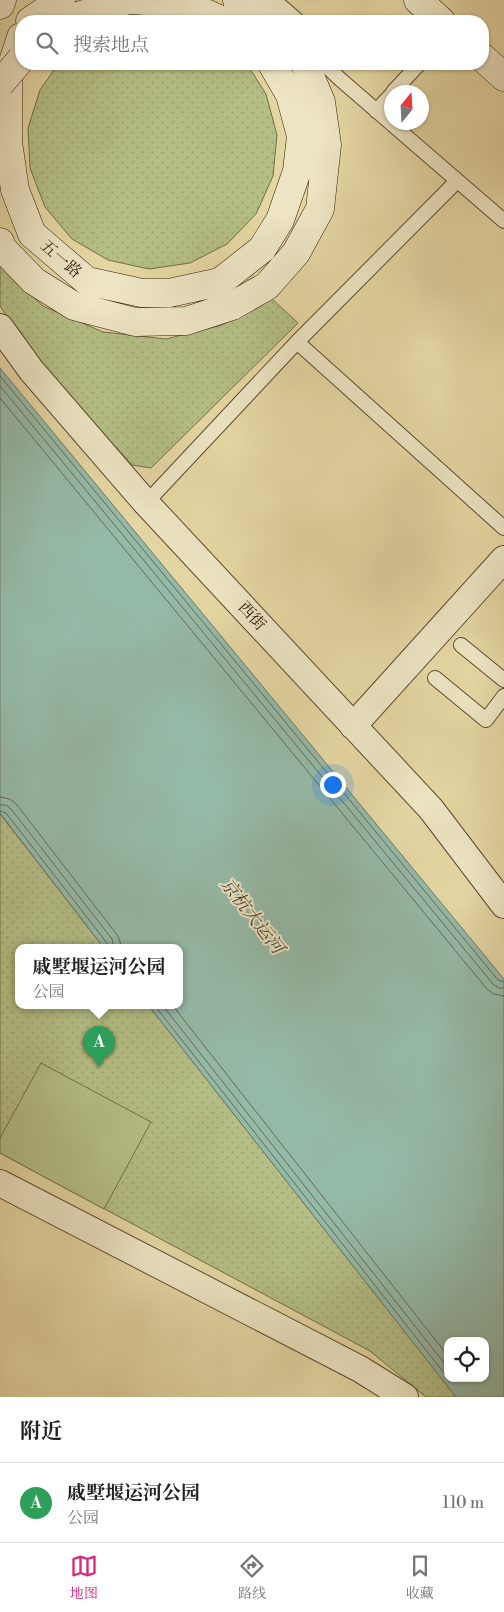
<!DOCTYPE html>
<html lang="zh">
<meta charset="utf-8">
<style>
body{margin:0;font-family:"Libre Bodoni","Noto Serif SC",serif;background:#f2f2f2;color:#222}
.controls{position:absolute;right:15px;bottom:15px;display:grid;overflow:hidden;border-radius:10px;box-shadow:0 1px 4px #0004}
.controls button{width:45px;height:45px;display:grid;place-items:center;padding:0;border:0;border-bottom:1px solid #e0e0e0;background:#fff;color:#222;font:25px sans-serif}
.compass{position:absolute;left:384px;top:85px;width:45px;height:45px;border-radius:50%;background:#fff;box-shadow:0 1px 4px #0004;rotate:18deg}
.you{position:absolute;left:332px;top:784px;width:18px;height:18px;margin:-12px;border:4px solid #fff;border-radius:50%;background:#1a73e8;box-shadow:0 0 0 8px #1a73e833}
.badge{display:grid;place-items:center;width:32px;height:32px;border-radius:50%;background:#db2777;color:#fff;font-size:16px;font-weight:700}
.pin{position:absolute;translate:-50% -41px;filter:drop-shadow(0 1px 2px #0008)}
.pin::after{content:'';position:absolute;top:26px;width:18px;height:15px;background:inherit;clip-path:polygon(0 0,100% 0,50% 100%)}
.popup{position:absolute;left:15px;top:944px;width:168px;height:65px;box-sizing:border-box;display:grid;place-content:center;border-radius:10px;background:#fff;filter:drop-shadow(0 1px 4px #0005);font-size:16px;white-space:nowrap;color:#767676}
.popup b{font-size:19px;color:#222}
.popup::after{content:'';position:absolute;left:50%;top:100%;margin-left:-10px;border:10px solid transparent;border-top-color:#fff}
.list{margin:0;padding:0;list-style:none}
h2{display:flex;justify-content:space-between;align-items:center;height:65px;margin:0;padding:0 20px;font-size:21px}
h2 small{font-size:16px;font-weight:400;color:#767676}
.list li{display:grid;grid-template-columns:32px 1fr auto;gap:15px;align-items:center;box-sizing:border-box;height:80px;padding:0 20px;border-top:1px solid #e0e0e0}
.list b{display:block;font-size:19px;white-space:nowrap}
.list p{margin:0;font-size:16px;white-space:nowrap;color:#767676}
.list em{font-size:16px;font-style:normal;color:#767676}
.icon{flex:none;width:28px;height:28px;fill:none;stroke:currentColor;stroke-width:2;stroke-linecap:round;stroke-linejoin:round}
.map{position:relative;flex:none;width:504px;height:1397px;overflow:hidden}
.search{position:absolute;background:#fff;box-shadow:0 1px 4px #0004;left:15px;right:15px;top:15px;height:55px;display:flex;align-items:center;gap:12px;box-sizing:border-box;padding:0 18px;border-radius:20px;color:#767676;font-size:19px}
.sheet{height:145px;background:#fff}
nav{display:flex;justify-content:space-around;align-items:center;box-sizing:border-box;height:70px;border-top:1px solid #e0e0e0;background:#fff;font-size:14px;color:#767676}
nav a{display:grid;justify-items:center;gap:2px}
nav .on{color:#db2777}
.map>svg:first-child{display:block}
.grass{fill:url(#grass-dots);stroke:#726c48}
.pitch{fill:#b4be85;stroke:#726c48}
.water{fill:#95b9a7;stroke:#6d7968;fill-rule:evenodd}
.lines{fill:none;stroke-linecap:round;stroke-linejoin:round}
.shore{stroke:#626a58;stroke-width:1}
.lane-casing{stroke:#5d4930;stroke-width:16}
.street-casing{stroke:#5d4930;stroke-width:28}
.secondary-casing{stroke:#301a0a;stroke-width:29}
.lane{stroke:#ede4c3;stroke-width:14}
.street{stroke:#ede4c3;stroke-width:26}
.secondary{stroke:#ede4c3;stroke-width:28}
.secondary-bridge-casing{stroke:#301a0a;stroke-width:29;stroke-linecap:butt}
.secondary-bridge{stroke:#ede4c3;stroke-width:28}
.labels{text-anchor:middle;dominant-baseline:central;stroke-width:4;stroke-linejoin:round;paint-order:stroke}
.street-label{font-size:16px;fill:#301a0a;stroke:#ede4c3}
.water-label{font-size:18px;font-style:italic;fill:#4e4a39;stroke:#ede4c3}
</style>
<div class="map">
<svg width="504" height="1397" viewBox="0 0 504 1397">
<defs>
<pattern id="grass-dots" width="8" height="8" patternUnits="userSpaceOnUse" patternTransform="scale(1.25)"><rect width="8" height="8" fill="#b4be85"/><path d="M2 2h.1M6 6h.1" fill="none" stroke="#9ba372" stroke-width="1.8" stroke-linecap="round"/></pattern>
</defs>
<rect width="100%" height="100%" fill="#e4d6a2"/>
<filter id="stains"><feTurbulence type="fractalNoise" baseFrequency=".004" numOctaves="4"/><feColorMatrix values="0 0 0 0 .2 0 0 0 0 .09 0 0 0 0 .02 0 0 0 .5 -.17"/></filter>
<radialGradient id="worn" r=".72"><stop offset=".6" stop-color="#630" stop-opacity="0"/><stop offset="1" stop-color="#630" stop-opacity=".3"/></radialGradient>
<!-- grass -->
<path class="grass" d="M58,64H247L266,94L277,135L273,176L256,214L227,244L190,263L149,269L108,260L72,239L45,207L30,168L28,128L40,90Z
M0,266L43,306L103,332L166,339L222,325L272,299L298,323L151,468L132,465L34,358L0,306Z
M0,814L104,948H19V1006H149L456,1397H426L370,1351L0,1153Z"/>
<!-- pitch -->
<path class="pitch" d="M41,1063L151,1122L104,1209L0,1153V1138Z"/>
<!-- water -->
<path class="water" d="M0,368L504,979V1397H456L149,1006H179V948H104L0,813ZM448,1341H485V1378H448Z"/>
<g class="lines">
<!-- shore -->
<path class="shore" d="M0,376L498,980L504,982
M0,386L493,984L499,988H504
M0,398L487,989L494,994L504,996
M0,797L10,799L17,805L118,936L122,948
M0,805H6L11,809L112,939L114,948
M0,811L6,813L107,943L108,948
M155,1006L448,1378
M163,1006L448,1368
M173,1006L448,1356"/>
<defs>
<path id="lane" d="M274,0L298,21
M324,64L341,80L504,221
M393,92L419,64
M376,111L392,94
M297,342L504,528
M146,503L297,342L457,181
M461,645L504,680
M435,678L486,720L504,696"/>
<path id="street" d="M0,327L31,370L146,503L431,809L504,905
M353,726L504,559
M0,1183L360,1369L405,1397"/>
<path id="secondary" d="M237,0L260,11L269,21
M418,0L441,21
M0,5L2,0
M30,21L61,0
M70,21L78,16L129,0L182,3L224,21
M21,37L8,77V142L15,190L32,234L87,281L142,293H169L220,282L262,249L280,220L297,171L301,136L290,95L272,64
M483,58L504,77
M0,242L2,248L34,281L74,306L135,322L186,321L232,306L267,286L296,253L320,209L327,145L321,102L305,64"/>
</defs>
<!-- lane casing -->
<use href="#lane" class="lane-casing"/>
<!-- street casing -->
<use href="#street" class="street-casing"/>
<!-- secondary casing -->
<use href="#secondary" class="secondary-casing"/>
<!-- lane -->
<use href="#lane" class="lane"/>
<!-- street -->
<use href="#street" class="street"/>
<!-- secondary -->
<use href="#secondary" class="secondary"/>
<defs>
<path id="secondary-bridge" d="M0,84L21,59"/>
</defs>
<!-- secondary-bridge casing -->
<use href="#secondary-bridge" class="secondary-bridge-casing"/>
<!-- secondary-bridge -->
<use href="#secondary-bridge" class="secondary-bridge"/>
</g>
<g class="labels">
<!-- street labels -->
<g class="street-label">
<text transform="translate(61 259) rotate(41)">五一路</text>
<text transform="translate(252 616) rotate(47)">西街</text>
</g>
<!-- water labels -->
<g class="water-label">
<text transform="translate(252 916) rotate(52)">京杭大运河</text>
</g>
</g>
<rect width="100%" height="100%" filter="url(#stains)"/>
<rect width="100%" height="100%" fill="url(#worn)"/>
</svg>
<div class="controls">
<button><svg class="icon" aria-label="locate" viewBox="0 0 24 24"><circle cx="12" cy="12" r="6"/><path d="M12 2v4M12 18v4M2 12h4M18 12h4"/></svg></button>
</div>
<svg class="compass" viewBox="-18 -18 36 36"><path d="M0-13l5 13h-10z" fill="#e53935"/><path d="M0 13l5-13h-10z" fill="#767676"/></svg>
<div class="you"></div>
<div class="pin badge" style="left:99px;top:1067px;background:#2e9e5b">A</div>
<div class="popup"><b>戚墅堰运河公园</b>公园</div>
<div class="search"><svg class="icon" aria-label="search" viewBox="0 0 24 24"><circle cx="10" cy="10" r="6"/><path d="M15 15l6 6"/></svg>搜索地点</div>
</div>
<section class="sheet">
<h2>附近<small></small></h2>
<ul class="list">
<li><span class="badge" style="background:#2e9e5b">A</span><div><b>戚墅堰运河公园</b><p>公园</p></div><em>110 m</em></li>
</ul>
</section>
<nav>
<a class="on"><svg class="icon" aria-label="map" viewBox="0 0 24 24"><path d="M3 6l6-2 6 2 6-2v14l-6 2-6-2-6 2zM9 4v14M15 6v14"/></svg>地图</a>
<a><svg class="icon" aria-label="directions" viewBox="0 0 24 24"><path d="M12 3l9 9-9 9-9-9zM9 14v-3h6M13 9l2 2-2 2"/></svg>路线</a>
<a><svg class="icon" aria-label="saved" viewBox="0 0 24 24"><path d="M7 4h10v16l-5-4-5 4z"/></svg>收藏</a>
</nav>
